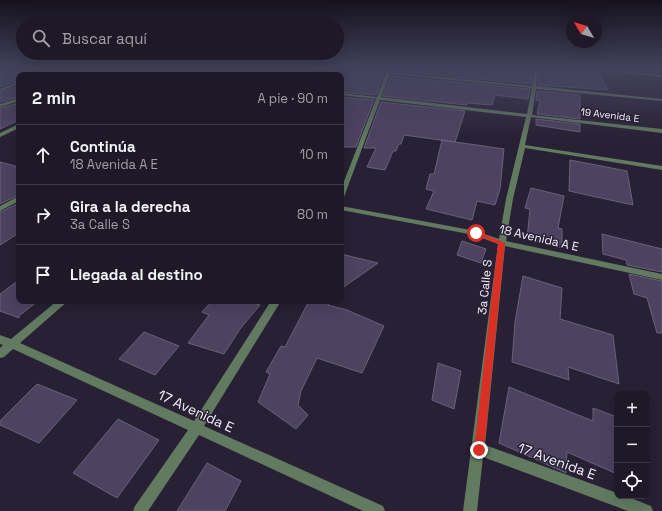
<!DOCTYPE html>
<html lang="es">
<meta charset="utf-8">
<style>
body{margin:0;font-family:"Space Grotesk",sans-serif;background:#26212f;color:#f1f3f6}
.controls{position:absolute;right:12px;bottom:12px;display:grid;overflow:hidden;border-radius:8px;box-shadow:0 4px 16px #0002}
.controls button{width:36px;height:36px;display:grid;place-items:center;padding:0;border:0;border-bottom:1px solid #3c3744;background:#1e1827;color:#f1f3f6;font:20px sans-serif}
.compass{position:absolute;left:566px;top:12px;width:36px;height:36px;border-radius:50%;background:#1e1827;box-shadow:0 4px 16px #0002;rotate:308deg}
.stop{position:absolute;width:12px;height:12px;margin:-9px;border:3px solid #d93025;border-radius:50%;background:#fff}
.stop.end{background:#d93025;border-color:#fff;box-shadow:0 1px 4px #0008}
.list{margin:0;padding:0;list-style:none}
h2{display:flex;justify-content:space-between;align-items:center;height:52px;margin:0;padding:0 16px;font-size:17px}
h2 small{font-size:13px;font-weight:400;color:#a1a0a7}
.list li{display:grid;grid-template-columns:26px 1fr auto;gap:12px;align-items:center;box-sizing:border-box;height:60px;padding:0 16px;border-top:1px solid #3c3744}
.list b{display:block;font-size:15px;white-space:nowrap}
.list p{margin:0;font-size:13px;white-space:nowrap;color:#a1a0a7}
.list em{font-size:13px;font-style:normal;color:#a1a0a7}
.icon{flex:none;width:22px;height:22px;fill:none;stroke:currentColor;stroke-width:2;stroke-linecap:round;stroke-linejoin:round}
.map{position:relative;flex:none;width:662px;height:511px;overflow:hidden}
.search{position:absolute;background:#1e1827;box-shadow:0 4px 16px #0002;left:16px;top:16px;width:328px;height:44px;display:flex;align-items:center;gap:10px;box-sizing:border-box;padding:0 14px;border-radius:22px;color:#a1a0a7;font-size:15px}
.panel{position:absolute;background:#1e1827;box-shadow:0 4px 16px #0002;left:16px;top:72px;width:328px;height:232px;border-radius:8px}
.map>svg:first-child{display:block}
.building{fill:#4d4260;stroke:#6a6179}
.lines{fill:none;stroke-linecap:round;stroke-linejoin:round}
.minor{fill:#617a60;fill-rule:evenodd}
.route{fill:#d93025}
.labels{text-anchor:middle;dominant-baseline:central;stroke-width:3;stroke-linejoin:round;paint-order:stroke}
.far-street-label{font-size:10px;fill:#f5f2fd;stroke:#282034}
.street-label{font-size:12px;fill:#f5f2fd;stroke:#282034}
.near-street-label{font-size:14px;fill:#f5f2fd;stroke:#282034}
</style>
<div class="map">
<svg width="662" height="511" viewBox="0 0 662 511">
<rect width="100%" height="100%" fill="#282034"/>
<!-- building -->
<path class="building" d="M356,68H386L376,95L341,92V85Z
M393,68H438L463,71L464,68H533L531,84L393,71Z
M540,68H564L598,72L608,90L538,85Z
M19,71V81L0,87V72L9,74Z
M391,76L530,89L528,99L495,95L492,105L467,103V105L383,96Z
M19,86V97L0,102V92Z
M537,91L580,95V119L537,114L540,101L536,100Z
M341,97L374,100L356,147H341Z
M381,102L465,111L455,142L404,135L401,144H399L396,151H393L385,170L367,167L376,148H364Z
M19,103V120L0,129V108Z
M536,119L580,124V132L536,125Z
M442,140L504,149L500,189L495,205L477,201L472,220L426,209L434,191L426,189L430,174H434Z
M570,160L627,171L633,205L569,191Z
M0,162L19,167V195L0,204Z
M531,188L564,196L558,228L562,229V248L527,239L530,209L525,208Z
M19,203V233L0,245V212Z
M602,234L662,249V272L627,265L626,260L603,254Z
M462,241L486,249L481,263L457,255Z
M341,254L378,263L341,289Z
M629,274L662,281V333H657L647,298L634,294Z
M523,276L562,288L560,319L613,335L619,384L568,367L569,380L512,362L515,322Z
M19,280V301H38L19,316V318L0,311V294Z
M212,301H248L260,305L240,329L224,354L188,343L209,315L202,312Z
M309,301H332L328,305L347,310L384,326L362,373L317,358L301,391L298,405L308,415L296,429L258,402L270,374L266,372L281,346L285,347Z
M144,332L179,346L155,375L119,359Z
M438,363L461,371L454,409L432,400Z
M37,384L77,400L39,443L0,425V421Z
M509,387L593,421V408L617,417V474L567,452L566,473L499,443Z
M118,419L159,440L117,498L73,473Z
M207,463L241,481L225,511H177Z"/>
<g class="lines">
<!-- minor -->
<path class="minor" d="M55,68H62L46,75H40Z
M94,68H100L84,75H79Z
M148,68H156L196,75H186L151,70L143,75H138Z
M388,68L392,69L391,72L532,86L535,68H539L536,86L662,99V101L536,89L532,115L662,129V133L531,117L525,145L662,166V170L525,148L513,199L506,241L662,274V280L505,246L485,445L617,493V496C629,496 640,502 651,506L653,511H628L483,457L477,511H463L498,244L474,235L341,210V206L476,231L499,239L506,199L526,117L380,100L344,197L341,199V189L376,99L341,95V93L377,97ZM390,74L532,88L527,114L381,97Z
M572,68H592L662,75V77Z
M19,82V84L0,91V89Z
M19,98V101L0,107V104Z
M19,124V128L0,137V133Z
M19,196V201L0,211V206Z
M57,301H68L20,343L194,421L271,301H281L204,426L383,506L385,511H363L199,435L148,511H133L135,506L188,430L13,349L4,357L0,358V348L3,345L0,344V335L11,339Z"/>
</g>
<!-- sky -->
<linearGradient id="sky" x2="0" y2="1"><stop stop-color="#16121d"/><stop offset="0.49" stop-color="#42425c"/><stop offset="1" stop-color="#42425c" stop-opacity="0"/></linearGradient>
<rect width="662" height="140" fill="url(#sky)"/>
<!-- route -->
<path class="route" d="M474,232H478L505,243L484,450L482,453L479,455L475,453L474,450L498,244L474,234Z"/>
<g class="labels">
<!-- far-street labels -->
<g class="far-street-label">
<text transform="translate(610 115) rotate(7)">19 Avenida E</text>
</g>
<!-- street labels -->
<g class="street-label">
<text transform="translate(539 238) rotate(13)">18 Avenida A E</text>
<text transform="translate(485 287) rotate(-84)">3a Calle S</text>
</g>
<!-- near-street labels -->
<g class="near-street-label">
<text transform="translate(196 411) rotate(25)">17 Avenida E</text>
<text transform="translate(557 461) rotate(20)">17 Avenida E</text>
</g>
</g>
</svg>
<div class="controls">
<button>+</button>
<button>−</button>
<button><svg class="icon" aria-label="locate" viewBox="0 0 24 24"><circle cx="12" cy="12" r="6"/><path d="M12 2v4M12 18v4M2 12h4M18 12h4"/></svg></button>
</div>
<svg class="compass" viewBox="-18 -18 36 36"><path d="M0-13l5 13h-10z" fill="#e53935"/><path d="M0 13l5-13h-10z" fill="#a1a0a7"/></svg>
<div class="stop" style="left:476px;top:233px"></div>
<div class="stop end" style="left:479px;top:450px"></div>
<div class="search"><svg class="icon" aria-label="search" viewBox="0 0 24 24"><circle cx="10" cy="10" r="6"/><path d="M15 15l6 6"/></svg>Buscar aquí</div>
<section class="panel">
<h2>2 min<small>A pie · 90 m</small></h2>
<ul class="list">
<li><svg class="icon" aria-label="ahead" viewBox="0 0 24 24"><path d="M12 20V5M6 11l6-6 6 6"/></svg><div><b>Continúa</b><p>18 Avenida A E</p></div><em>10 m</em></li>
<li><svg class="icon" aria-label="right" viewBox="0 0 24 24"><path d="M7 20v-9h11M14 6l5 5-5 5"/></svg><div><b>Gira a la derecha</b><p>3a Calle S</p></div><em>80 m</em></li>
<li><svg class="icon" aria-label="arrive" viewBox="0 0 24 24"><path d="M6 21V4h12l-3 4 3 4H6"/></svg><div><b>Llegada al destino</b></div></li>
</ul>
</section>
</div>
